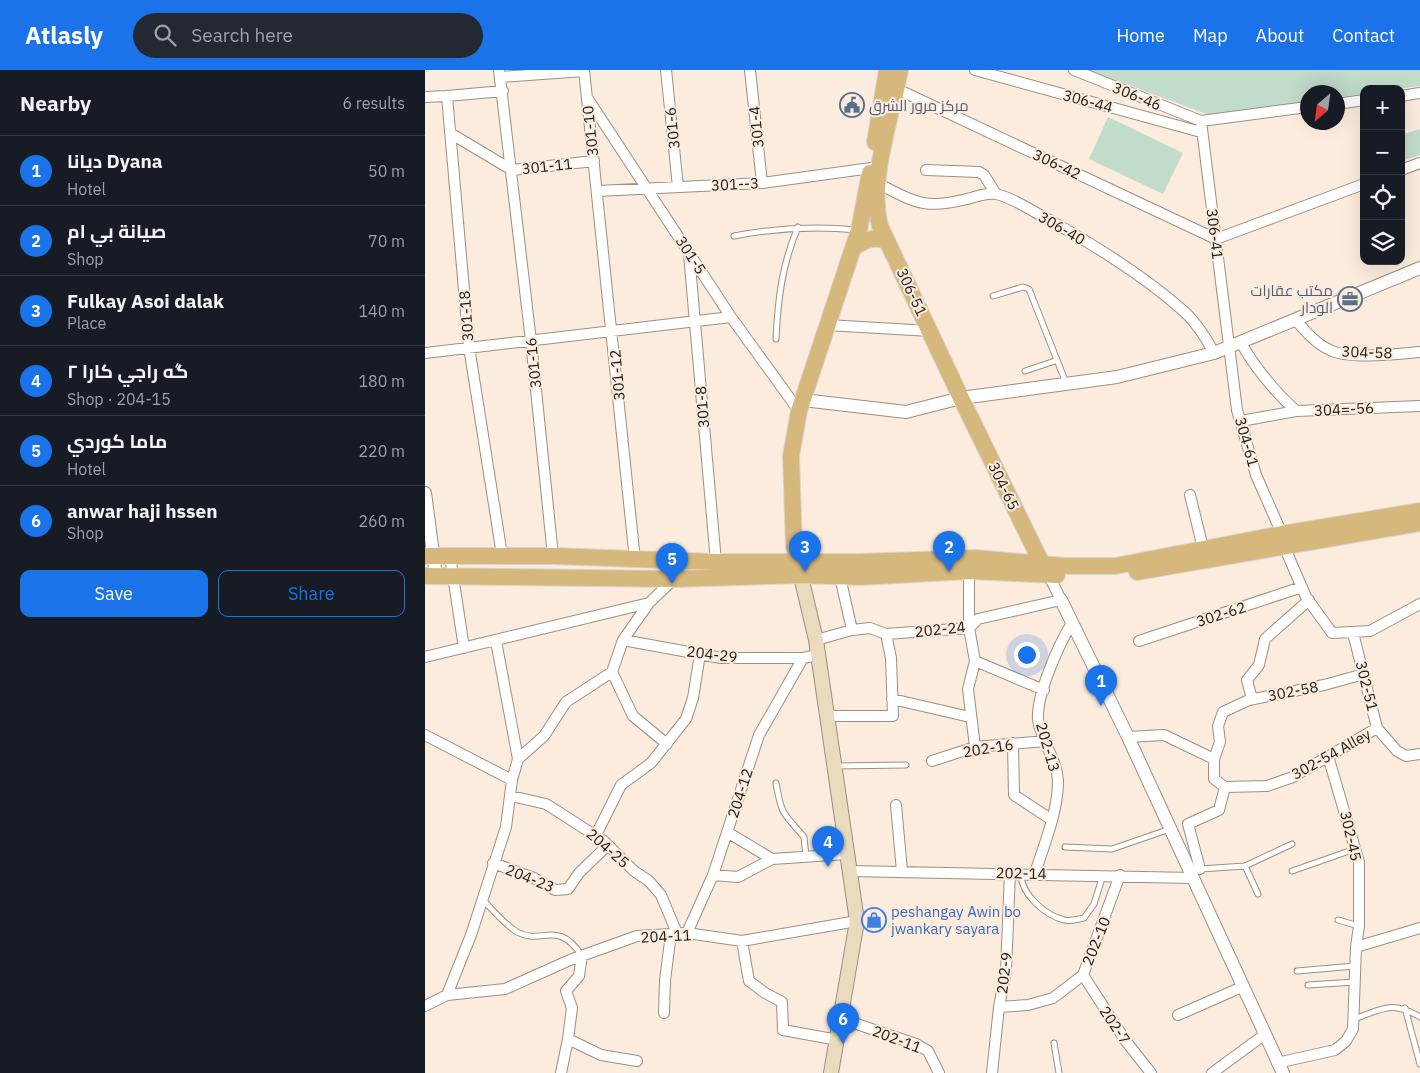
<!DOCTYPE html>
<meta charset="utf-8">
<style>
body{margin:0;font-family:"IBM Plex Sans",Cairo,sans-serif;background:#242831;color:#f1f3f6}
.controls{position:absolute;right:15px;top:15px;display:grid;overflow:hidden;border-radius:10px;box-shadow:0 5px 20px #0002}
.controls button{width:45px;height:45px;display:grid;place-items:center;padding:0;border:0;border-bottom:1px solid #363941;background:#171b24;color:#f1f3f6;font:25px sans-serif}
.compass{position:absolute;left:875px;top:15px;width:45px;height:45px;border-radius:50%;background:#171b24;box-shadow:0 5px 20px #0002;rotate:209deg}
.you{position:absolute;left:601px;top:584px;width:18px;height:18px;margin:-12px;border:4px solid #fff;border-radius:50%;background:#1a73e8;box-shadow:0 0 0 8px #1a73e833}
.badge{display:grid;place-items:center;width:32px;height:32px;border-radius:50%;background:#1a73e8;color:#fff;font-size:16px;font-weight:700}
.pin{position:absolute;translate:-50% -41px;filter:drop-shadow(0 1px 2px #0008)}
.pin::after{content:'';position:absolute;top:26px;width:18px;height:15px;background:inherit;clip-path:polygon(0 0,100% 0,50% 100%)}
.list{margin:0;padding:0;list-style:none}
h2{display:flex;justify-content:space-between;align-items:center;height:65px;margin:0;padding:0 20px;font-size:21px}
h2 small{font-size:16px;font-weight:400;color:#9ea1a6}
.list li{display:grid;grid-template-columns:32px 1fr auto;gap:15px;align-items:center;box-sizing:border-box;height:70px;padding:0 20px;border-top:1px solid #363941}
.list b{display:block;font-size:19px;white-space:nowrap}
.list p{margin:0;font-size:16px;white-space:nowrap;color:#9ea1a6}
.list em{font-size:16px;font-style:normal;color:#9ea1a6}
.actions{display:flex;gap:10px;padding:15px 20px}
.actions a{flex:1;padding:11px 0;border:1px solid #1a73e8;border-radius:10px;text-align:center;font-size:18px;color:#1a73e8}
.actions .main{background:#1a73e8;color:#fff}
.icon{flex:none;width:28px;height:28px;fill:none;stroke:currentColor;stroke-width:2;stroke-linecap:round;stroke-linejoin:round}
.map{position:relative;flex:none;width:995px;height:1003px;overflow:hidden}
header{display:flex;align-items:center;gap:30px;box-sizing:border-box;height:70px;padding:0 25px;background:#1a73e8;color:#fff}
header strong{font-size:24px}
nav{display:flex;gap:28px;margin-inline-start:auto;font-size:18px}
.search{width:350px;height:45px;background:#242831;display:flex;align-items:center;gap:12px;box-sizing:border-box;padding:0 18px;border-radius:28px;color:#9ea1a6;font-size:19px}
main{display:flex}
aside{flex:1;background:#171b24}
.map>svg:first-child{display:block}
.green{fill:#c2dccc}
.lines{fill:none;stroke-linecap:round;stroke-linejoin:round}
.service-casing{stroke:#9d8e81;stroke-width:7}
.minor-casing{stroke:#9d8e81;stroke-width:12}
.tertiary-casing{stroke:#9d8e81;stroke-width:14}
.secondary-casing{stroke:#9d8e81;stroke-width:16}
.primary-casing{stroke:#d7d6d5;stroke-width:18}
.service{stroke:#fff;stroke-width:5}
.minor{stroke:#fff;stroke-width:10}
.tertiary{stroke:#fff;stroke-width:12}
.secondary{stroke:#eadbbe;stroke-width:14}
.primary{stroke:#d6b77c;stroke-width:16}
.labels{text-anchor:middle;dominant-baseline:central;stroke-width:4;stroke-linejoin:round;paint-order:stroke}
.street-label{font-size:15px;fill:#1f1914;stroke:#fcecde}
.service-label{font-size:15px;fill:#4e5e75;stroke:#fcecde;text-anchor:start}
.shop-label{font-size:15px;fill:#366cbe;stroke:#fcecde;text-anchor:start}
</style>
<header>
<strong>Atlasly</strong>
<div class="search"><svg class="icon" aria-label="search" viewBox="0 0 24 24"><circle cx="10" cy="10" r="6"/><path d="M15 15l6 6"/></svg>Search here</div>
<nav><a>Home</a><a>Map</a><a>About</a><a>Contact</a></nav>
</header>
<main>
<aside>
<h2>Nearby<small>6 results</small></h2>
<ul class="list">
<li><span class="badge">1</span><div><b>دیانا Dyana</b><p>Hotel</p></div><em>50 m</em></li>
<li><span class="badge">2</span><div><b>صيانة بي ام</b><p>Shop</p></div><em>70 m</em></li>
<li><span class="badge">3</span><div><b>Fulkay Asoi dalak</b><p>Place</p></div><em>140 m</em></li>
<li><span class="badge">4</span><div><b>گه راجي كارا ٢</b><p>Shop · 204-15</p></div><em>180 m</em></li>
<li><span class="badge">5</span><div><b>ماما كوردي</b><p>Hotel</p></div><em>220 m</em></li>
<li><span class="badge">6</span><div><b>anwar haji hssen</b><p>Shop</p></div><em>260 m</em></li>
</ul>
<div class="actions"><a class="main">Save</a><a>Share</a></div>
</aside>
<div class="map">
<svg width="995" height="1003" viewBox="0 0 995 1003">
<rect width="100%" height="100%" fill="#fcecde"/>
<!-- green -->
<path class="green" d="M664,0H995V16L974,19H939V24L913,27L912,22H882V31L784,45Z
M683,47L758,83L738,124L664,89Z
M995,59V85L976,91V65Z"/>
<g class="lines">
<defs>
<path id="service" d="M309,166C351,158 390,156 432,160
M568,226L598,217L604,219L641,313
M351,269C353,228 357,195 373,157
M600,301L630,291
M410,696L481,695
M351,713C357,747 358,742 379,767L381,787
M640,777L687,779L745,759
M820,796L833,824
M775,799L820,796L867,774
M867,801L930,779
M596,805C597,825 620,845 639,850C645,852 653,849 659,848L669,834L678,805
M57,829C68,840 79,854 92,862C118,876 132,848 157,886
M913,850L934,856
M872,901L930,896
M883,915L930,912
M980,938L995,994
M929,949C958,939 966,930 995,947
M629,973L634,1003"/>
<path id="minor" d="M74,0L106,271L128,486
M159,0L210,490
M241,0L253,117
M325,0L337,113
M550,0L776,62
M649,0L776,51L882,37
M75,7L159,1
M472,19L791,169L939,114
M22,26L78,21
M976,26L995,23
M0,27L22,26L44,277L77,485
M163,29L306,247L374,341
M912,34L939,30
M776,51L812,340L831,405L857,464
M25,63L87,100L169,91
M501,100L554,102L559,105L571,124
M976,100L995,93
M452,113C490,132 498,140 542,129C552,127 560,122 571,124C589,128 603,139 619,147C666,173 714,202 755,238C770,250 780,266 789,283
M172,121L337,113L446,98
M264,184L291,492
M870,249C880,261 891,274 905,280C925,290 972,284 995,282
M402,255L505,261
M816,273C831,299 848,320 871,341L995,336
M0,283L306,247
M816,351L871,341
M765,425L778,478
M859,476L881,527L907,563L945,561L995,534
M25,486L39,578
M544,501V558L550,591L543,619L550,677
M415,507L427,560
M928,563L952,658L972,681L981,686L995,684
M198,570L296,588H378L393,585
M391,570L427,560L445,558L461,564L544,558L553,549L636,530L623,504
M714,571L877,517
M0,587L224,533L249,509
M550,591L619,620
M187,602L208,646L242,674
M467,629L545,647
M827,629L822,610L834,595L840,569L884,530
M402,646H468L466,588L461,564
M0,665L87,710
M703,667L739,665L789,689
M588,673L589,725L627,750
M93,689L119,666L141,632L187,602L198,570L224,533
M507,691L550,677L621,671
M800,717L789,709V689L795,672L793,656L798,642L824,630L899,615L939,604
M800,717L842,716L868,707L952,658
M86,726L121,734L179,771L209,801L224,811L236,825L252,863
M471,735L477,801
M302,762L347,789
M171,765L196,715L226,693L261,649L268,628L275,584
M68,793L109,808L130,820L143,819L154,803L183,775
M775,799L763,754L794,740L800,717
M425,801L768,808
M610,803C619,775 633,742 633,711C632,689 616,671 613,650C611,625 634,574 647,553
M288,805L313,807L347,789L423,784
M262,863L288,805L334,665L378,588
M317,871L324,911L340,923L357,932L358,960L413,970
M931,877L995,858
M157,886L154,906L141,921L147,938L143,969L176,985L212,991
M658,905L700,970L726,1003
M22,925L46,865L81,757L87,710L93,689L71,571
M0,936L22,925L80,919L145,890L212,866L262,863L317,871L432,851
M574,937L603,935L628,928L658,905L695,805
M239,943L240,910L246,864
M753,945L817,917
M417,949L491,974L503,981L514,1003
M852,993L910,980L921,971L928,959L931,877L934,856V792L903,686
M136,1003L143,969
M567,1003L574,937L581,901L585,803
M787,1003L839,965"/>
<path id="tertiary" d="M378,330L481,342L536,328L692,307L789,283L995,198
M0,423L11,506
M636,530L703,667L858,1003"/>
<path id="secondary" d="M373,494L391,570L432,851L406,1003"/>
<path id="primary" d="M475,0C467,48 443,109 455,156L536,328L620,500
M450,72L462,0
M428,178C440,170 448,166 462,171
M0,486H128L291,492H435L551,488L640,496H690L857,464L995,441
M373,491L369,477L366,386L374,341L434,160L445,103
M712,502L995,453
M0,506L249,509L375,505L436,507L544,501L632,505"/>
</defs>
<!-- service casing -->
<use href="#service" class="service-casing"/>
<!-- minor casing -->
<use href="#minor" class="minor-casing"/>
<!-- tertiary casing -->
<use href="#tertiary" class="tertiary-casing"/>
<!-- secondary casing -->
<use href="#secondary" class="secondary-casing"/>
<!-- primary casing -->
<use href="#primary" class="primary-casing"/>
<!-- service -->
<use href="#service" class="service"/>
<!-- minor -->
<use href="#minor" class="minor"/>
<!-- tertiary -->
<use href="#tertiary" class="tertiary"/>
<!-- secondary -->
<use href="#secondary" class="secondary"/>
<!-- primary -->
<use href="#primary" class="primary"/>
</g>
<!-- icons -->
<defs>
<symbol id="civic-ring" viewBox="-11 -11 22 22"><circle r="9.5" fill="#fcecde" stroke="#5c6f8a" stroke-width="1.5"/><path d="M-.6-6.5H3V-4.5H.6V-3L4-1V1h2V6H-6V1h2V-1L-.6-3ZM-1.2 2.5V6h2.4V2.5Z" fill="#5c6f8a"/></symbol>
<symbol id="office-ring" viewBox="-11 -11 22 22"><circle r="9.5" fill="#fcecde" stroke="#5c6f8a" stroke-width="1.5"/><path d="M-6-3h4V-5.5h4V-3h4V5H-6ZM-1-4.5V-3h2v-1.5ZM-6 0V1H6V0Z" fill="#5c6f8a"/></symbol>
<symbol id="shop-ring" viewBox="-11 -11 22 22"><circle r="9.5" fill="#fcecde" stroke="#3f7fe0" stroke-width="1.5"/><path d="M-5-2.5h2.3a2.7 3.5 0 0 1 5.4 0H5L5.5 6h-11ZM-1.5-2.5h3a1.5 2.3 0 0 0-3 0Z" fill="#3f7fe0"/></symbol>
</defs>
<g fill-rule="evenodd">
<use href="#civic-ring" x="413" y="21" width="28" height="28"/>
<use href="#office-ring" x="911" y="215" width="28" height="28"/>
<use href="#shop-ring" x="435" y="836" width="28" height="28"/>
</g>
<g class="labels">
<!-- street labels -->
<g class="street-label">
<text transform="translate(712 26) rotate(22)">306-46</text>
<text transform="translate(663 31) rotate(15)">306-44</text>
<text transform="translate(331 57) rotate(-96)">301-4</text>
<text transform="translate(247 58) rotate(-96)">301-6</text>
<text transform="translate(165 61) rotate(-96)">301-10</text>
<text transform="translate(632 94) rotate(25)">306-42</text>
<text transform="translate(122 96) rotate(-6)">301-11</text>
<text transform="translate(310 114) rotate(-3)">301--3</text>
<text transform="translate(637 158) rotate(30)">306-40</text>
<text transform="translate(790 164) rotate(83)">306-41</text>
<text transform="translate(266 185) rotate(57)">301-5</text>
<text transform="translate(487 222) rotate(65)">306-51</text>
<text transform="translate(41 246) rotate(-94)">301-18</text>
<text transform="translate(942 282) rotate(2)">304-58</text>
<text transform="translate(108 293) rotate(-96)">301-16</text>
<text transform="translate(192 305) rotate(-95)">301-12</text>
<text transform="translate(277 337) rotate(-95)">301-8</text>
<text transform="translate(919 339) rotate(-3)">304=-56</text>
<text transform="translate(822 372) rotate(74)">304-61</text>
<text transform="translate(579 416) rotate(64)">304-65</text>
<text transform="translate(796 544) rotate(-18)">302-62</text>
<text transform="translate(515 559) rotate(-6)">202-24</text>
<text transform="translate(287 584) rotate(7)">204-29</text>
<text transform="translate(942 616) rotate(76)">302-51</text>
<text transform="translate(868 621) rotate(-11)">302-58</text>
<text transform="translate(623 677) rotate(74)">202-13</text>
<text transform="translate(563 678) rotate(-9)">202-16</text>
<text transform="translate(906 684) rotate(-29)">302-54 Alley</text>
<text transform="translate(315 723) rotate(-72)">204-12</text>
<text transform="translate(926 766) rotate(77)">302-45</text>
<text transform="translate(183 778) rotate(41)">204-25</text>
<text transform="translate(596 803) rotate(1)">202-14</text>
<text transform="translate(105 808) rotate(22)">204-23</text>
<text transform="translate(241 866) rotate(-3)">204-11</text>
<text transform="translate(671 871) rotate(-68)">202-10</text>
<text transform="translate(579 903) rotate(-83)">202-9</text>
<text transform="translate(690 955) rotate(56)">202-7</text>
<text transform="translate(472 969) rotate(21)">202-11</text>
</g>
<!-- service labels -->
<g class="service-label">
<text x="444" y="35">مرکز مرور الشرق</text>
<text x="908" y="220" text-anchor="end">مكتب عقارات<tspan x="908" dy="17">الودار</tspan></text>
</g>
<!-- shop labels -->
<g class="shop-label">
<text x="466" y="841">peshangay Awin bo<tspan x="466" dy="17">jwankary sayara</tspan></text>
</g>
</g>
</svg>
<div class="controls">
<button>+</button>
<button>−</button>
<button><svg class="icon" aria-label="locate" viewBox="0 0 24 24"><circle cx="12" cy="12" r="6"/><path d="M12 2v4M12 18v4M2 12h4M18 12h4"/></svg></button>
<button><svg class="icon" aria-label="layers" viewBox="0 0 24 24"><path d="M12 4l9 5-9 5-9-5zM3 14l9 5 9-5"/></svg></button>
</div>
<svg class="compass" viewBox="-18 -18 36 36"><path d="M0-13l5 13h-10z" fill="#e53935"/><path d="M0 13l5-13h-10z" fill="#9ea1a6"/></svg>
<div class="you"></div>
<div class="pin badge" style="left:676px;top:636px">1</div>
<div class="pin badge" style="left:524px;top:502px">2</div>
<div class="pin badge" style="left:380px;top:502px">3</div>
<div class="pin badge" style="left:403px;top:797px">4</div>
<div class="pin badge" style="left:247px;top:514px">5</div>
<div class="pin badge" style="left:418px;top:974px">6</div>
</div>
</main>
